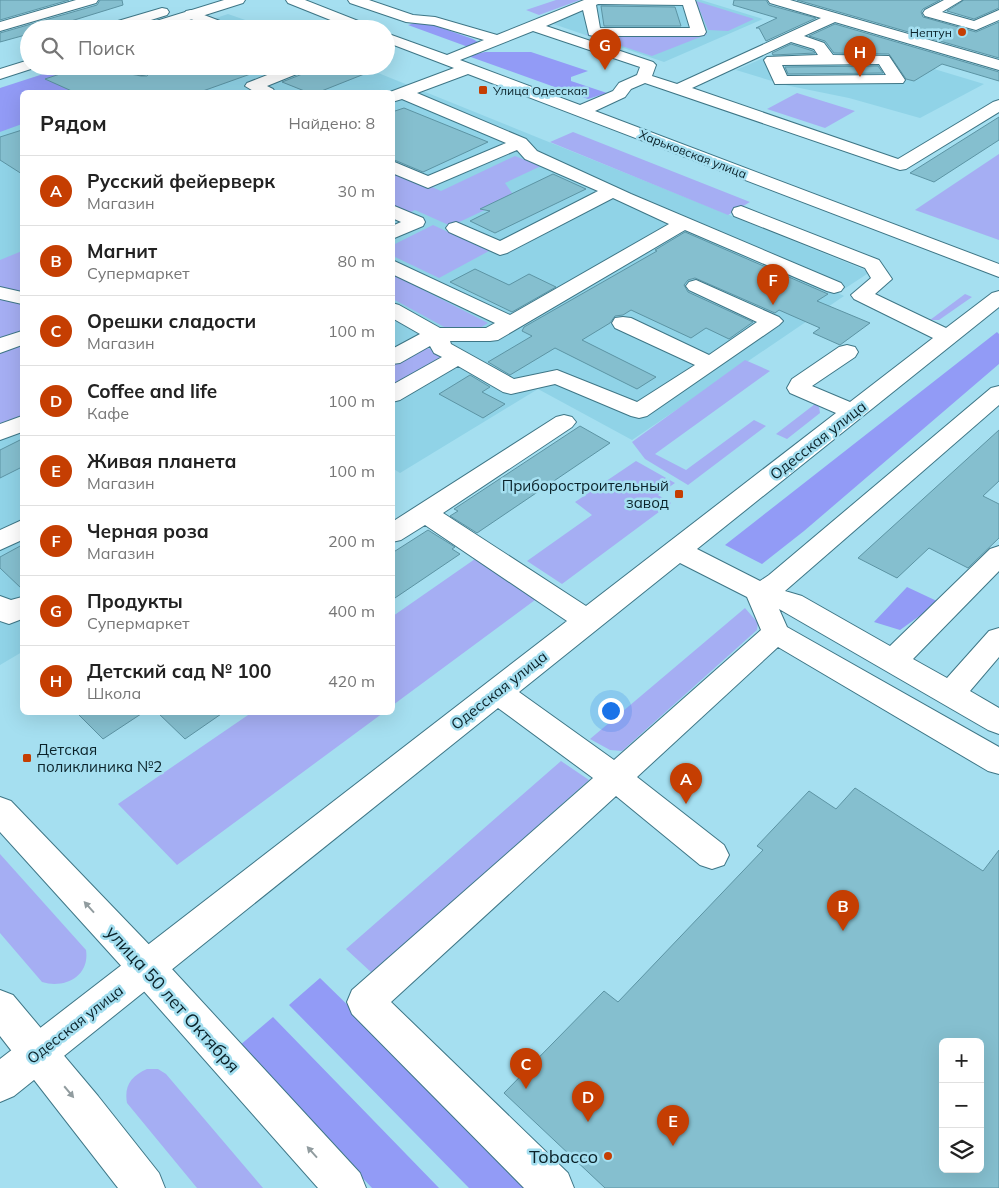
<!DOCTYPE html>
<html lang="ru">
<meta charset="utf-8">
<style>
body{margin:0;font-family:Mulish,sans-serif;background:#f6f6f6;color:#222}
.controls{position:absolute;right:15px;bottom:15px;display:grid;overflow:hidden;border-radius:8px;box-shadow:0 5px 20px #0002}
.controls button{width:45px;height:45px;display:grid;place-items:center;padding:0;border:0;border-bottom:1px solid #e0e0e0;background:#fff;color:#222;font:25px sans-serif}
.you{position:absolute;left:610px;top:710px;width:18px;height:18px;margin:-12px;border:4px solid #fff;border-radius:50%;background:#1a73e8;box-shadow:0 0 0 8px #1a73e833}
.badge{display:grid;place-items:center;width:32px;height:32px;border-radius:50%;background:#c53e02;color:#fff;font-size:16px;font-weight:700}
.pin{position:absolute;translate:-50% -41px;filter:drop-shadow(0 1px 2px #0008)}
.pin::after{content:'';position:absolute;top:26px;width:18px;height:15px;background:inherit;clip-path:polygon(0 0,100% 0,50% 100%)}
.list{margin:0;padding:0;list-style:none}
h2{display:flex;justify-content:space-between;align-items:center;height:65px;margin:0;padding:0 20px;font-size:21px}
h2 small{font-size:16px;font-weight:400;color:#767676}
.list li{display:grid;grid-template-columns:32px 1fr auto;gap:15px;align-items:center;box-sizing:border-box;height:70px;padding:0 20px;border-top:1px solid #e0e0e0}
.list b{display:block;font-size:19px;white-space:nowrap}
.list p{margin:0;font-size:16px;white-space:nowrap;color:#767676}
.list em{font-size:16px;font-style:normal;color:#767676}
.icon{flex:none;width:28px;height:28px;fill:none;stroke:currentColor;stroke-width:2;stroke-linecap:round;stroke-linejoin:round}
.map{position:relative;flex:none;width:999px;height:1188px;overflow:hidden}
.search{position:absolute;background:#fff;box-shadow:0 5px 20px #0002;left:20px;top:20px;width:375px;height:55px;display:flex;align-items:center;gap:12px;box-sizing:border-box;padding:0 18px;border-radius:28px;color:#767676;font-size:19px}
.panel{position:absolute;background:#fff;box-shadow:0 5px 20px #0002;left:20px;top:90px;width:375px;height:625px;border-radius:8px}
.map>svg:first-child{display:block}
.built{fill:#90d3e7}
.green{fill:#a5aef3}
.forest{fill:#929bf6}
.building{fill:#85bfcf;stroke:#5c94a4;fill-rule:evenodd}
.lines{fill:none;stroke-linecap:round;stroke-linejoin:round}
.minor-casing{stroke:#3e7686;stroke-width:2}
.major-casing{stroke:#3e7686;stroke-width:2}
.minor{fill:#fff;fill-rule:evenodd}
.major{fill:#fff;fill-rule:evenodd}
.oneway{fill:#919c9f}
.poi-dot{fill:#c53e02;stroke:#a5dff0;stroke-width:2}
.labels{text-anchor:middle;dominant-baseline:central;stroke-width:5;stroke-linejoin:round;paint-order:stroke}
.far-poi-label{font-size:12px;fill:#0a2229;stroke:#a5dff0;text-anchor:end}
.far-street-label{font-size:12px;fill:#0a2229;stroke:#a5dff0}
.street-label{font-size:15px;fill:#0a2229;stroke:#a5dff0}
.poi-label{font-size:15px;fill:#0a2229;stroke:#a5dff0;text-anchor:end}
.near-street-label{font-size:18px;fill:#0a2229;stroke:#a5dff0}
.near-poi-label{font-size:18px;fill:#0a2229;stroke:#a5dff0;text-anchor:end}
</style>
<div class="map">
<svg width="999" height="1188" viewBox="0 0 999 1188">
<rect width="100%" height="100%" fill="#a5dff0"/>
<!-- built -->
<path class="built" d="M583,0H701L763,19L664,62L536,18Z
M228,14L251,22L268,29H204L195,25Z
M818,34L984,84L920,118L849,98L785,85L736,70Z
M138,66H361L870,272L838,293L844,296L632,440L538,389L400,473L392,468V92H79L146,70Z
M22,111V652L0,665V119Z"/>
<!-- green -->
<path class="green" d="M556,0H580L539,15L526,10Z
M696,1L754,19L728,31L708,30Z
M585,34H708L652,56Z
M797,93L855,111L825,128L767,109Z
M573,132L750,202L728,215L550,142Z
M999,154V240L915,210Z
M515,156L541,166L505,183L514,196L451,226L415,210L393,221L392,169L441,191Z
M433,225L489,251L439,278L393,256V245Z
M22,251V419L0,424V260Z
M392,274L488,323L475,331L448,329L393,299Z
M965,294L972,297L939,320H930Z
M424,346L450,360L393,393L392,364Z
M745,360L770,371L655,454L686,470L754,420L766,426L688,485L645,459L632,442Z
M815,404L819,407L820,413L787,439L776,434Z
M636,461L675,483L658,495L671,503L562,584L527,561L592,515L575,502Z
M475,559L535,600L393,705V616Z
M745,608L758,623L757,630L622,751L610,750L590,739Z
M251,713H383L177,865L118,804Z
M561,761L589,780L372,973L346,949Z
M0,854L86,950C90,976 65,989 42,982L0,933Z
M147,1069H158L166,1074L263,1188H197L127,1103C124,1086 131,1076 147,1069Z"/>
<!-- forest -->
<path class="forest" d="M422,21L473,39L481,44L471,48L408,25Z
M485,52H531L588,71L571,77V81L607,93L588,99L468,56Z
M68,66H116L148,81L115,92H22V124L0,132V88Z
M997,332L999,334V364L804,531L762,564L725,545Z
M907,587L939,602L900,630L874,622Z
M320,978L535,1188H469L289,1005Z
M273,1017L439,1188H372L239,1046Z"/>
<!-- building -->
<path class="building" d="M0,0H69L0,20Z
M100,0H122L123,5L45,29H29V34L0,42V33L97,5Z
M734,0H766L769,5L816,18L766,41L759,28H756L777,18L733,5Z
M797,0H940L923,9L921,12L923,17L976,32L999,22V58Z
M964,0H999V8L974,19L947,11Z
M601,6L675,7L681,26H604Z
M835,24L999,72V81L942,64L914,81L906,79L889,54L834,53L825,41L809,36Z
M791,44L813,51L815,53L773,55L772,53Z
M84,66H122L130,74L141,76H147L151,72L147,66H284L265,74L259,71L200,92H74L45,79Z
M313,66H382V67L319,92H307L282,82L310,71Z
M878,66L883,73L788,74L785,67Z
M404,108L488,142L423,172L392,159V112Z
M999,117V140L934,182L910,173Z
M22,130V174L0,160V137Z
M553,174L586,189L495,233L470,221L490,211L480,209Z
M685,232L828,294L817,301L870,323L840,345L813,333L820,328L779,310L775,313L695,278L688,280L684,285L688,292L753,322L729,339L706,328L691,338L631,310L623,315L615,316L610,323L582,340L656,377L637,389L555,348L510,375L488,362L532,336L522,331L524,327L657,251L655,250Z
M475,269L509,285L529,274L556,287L512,312L450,282Z
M470,375L490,387L482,392L505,404L483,418L439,394Z
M580,426L610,443L477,533L450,516L458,511L454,509Z
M999,430V481L983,496L999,504V538L968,568L929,548L897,578L858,558Z
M22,439V467L0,478V450Z
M428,530L455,547L452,549L460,554L392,600V553Z
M22,545V589L0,568V557Z
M76,712H144L103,739Z
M157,712H224L185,739Z
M855,788L983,871L999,850V1188H605L504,1093L604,991L618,1002L763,850L757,846L809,791L836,809ZM943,1042H980V1169H943Z"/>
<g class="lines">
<defs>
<path id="minor" d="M76,0H98L96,3L0,31V22Z
M286,0H305L371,26L373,29H353L288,3Z
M348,0H369L413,15L435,17L497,35L584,0H695L706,32L704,35L699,36H594L589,35L583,10L546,26L653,62L656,65L652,76L677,84L821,18L770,3L768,0H790L999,60V70L835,22L804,36L824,43L833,55L889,56L905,80L903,83L775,84L764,60L767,57L818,55L814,49L791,42L692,88L898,159L993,102L999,100V112L906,169L900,170L645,83L631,89L625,97L595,111L999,264V277L468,74L417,93L526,139L537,151L631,194L841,283L844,287L841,291L834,293L827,291L685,230L498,340L490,341H450L451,344L514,379L557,370L637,402L695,365L615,328L612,323L615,318L623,317L631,318L709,355L757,322L689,290L686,286L689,282L696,280L779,317L783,321L779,325L647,416L639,418L631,416L555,384L511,394L503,392L458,366L400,400L392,402V385L442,357L434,353L430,346L400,363L392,364V349L420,334L392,318V303L399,305L440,328H486L495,323L392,274V260L510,315L669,224L613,198L507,253L500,255L449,232L446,228L449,224L456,222L500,241L598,191L525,159L517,150L428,188L392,173V161L428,176L506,143L402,99L392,102V92H390L454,68L386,42V33L447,55L484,40L434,25L406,22L350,3ZM598,4L683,5L690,28H600L596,5ZM533,31L640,67L637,75L619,83L613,91L580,105L460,60ZM879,64L886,75L787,76L782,65Z
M944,0H962L942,12L974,21L999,10V20L976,30L925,16L923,13L925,10Z
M191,10L233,26L235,29H215L186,17L184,14L186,11Z
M124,66H144L150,71L147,74C139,76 129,73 124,66Z
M290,66H311L309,69L267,86L273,89L275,92H255L245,86L247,83Z
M392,205L423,218L425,222L423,226L392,239V226L401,222L392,218Z
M741,206L879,260L892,279L875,294L946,328L992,293L999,291V307L697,549L760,581L769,575L991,388L999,386V405L785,591L802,596L890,646L990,549L999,546V571L913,659L947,678L989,631L999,628V657L970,691L999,708V734L988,730L779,609L787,627L999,747V774L988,771L778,647L637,777L724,845L729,855L724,865L712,869L700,865L616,796L391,1002L568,1173L574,1188H524L352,1014L347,1002L352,990L593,778L498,708L14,1096L0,1102V1059L567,621L425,525L401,540L392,542V522L556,417L564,415L572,417L576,422L572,427L443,513L586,606L836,413L790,393L787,388L792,379L839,347L847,345L855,347L858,352L855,357L812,386L850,402L933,338L854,299L851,295L871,278L865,268L734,216L732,212L734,208ZM680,563L747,597L761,630L614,760L519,692Z
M0,287L22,292V304L0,299Z
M22,331V345L0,353V338Z
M22,416V432L0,440V424Z
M22,520V540L0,550V530Z
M0,596L11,600L22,597V619L9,624L0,621Z"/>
<path id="major" d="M224,0H245L243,3L161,29H138L140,26Z
M162,8L167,9L169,12L167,15L122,29H99L101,26Z
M29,60V66H36L34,68L0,79V69Z
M0,797L11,801L160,956L360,1173L366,1188H318L134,980L0,832Z
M0,990L13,995L98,1096L159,1173L165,1188H118L0,1036Z"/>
</defs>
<!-- minor casing -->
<use href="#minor" class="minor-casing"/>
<!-- major casing -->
<use href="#major" class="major-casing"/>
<!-- minor -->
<use href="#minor" class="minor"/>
<!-- major -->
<use href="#major" class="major"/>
</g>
<!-- one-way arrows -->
<defs><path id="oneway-solid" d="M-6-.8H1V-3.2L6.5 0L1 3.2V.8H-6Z" transform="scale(1.25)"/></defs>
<g class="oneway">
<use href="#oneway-solid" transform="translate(89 907) rotate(-132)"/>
<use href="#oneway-solid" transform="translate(69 1092) rotate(50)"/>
<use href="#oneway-solid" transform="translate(312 1152) rotate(-132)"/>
</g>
<!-- markers -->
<g class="poi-dot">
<circle cx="962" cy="32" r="5"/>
<rect x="478" y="85" width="10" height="10" rx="2.5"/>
<rect x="674" y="489" width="10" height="10" rx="2.5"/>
<rect x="22" y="753" width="10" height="10" rx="2.5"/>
<circle cx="608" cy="1156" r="5"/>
</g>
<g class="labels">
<!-- far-poi labels -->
<g class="far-poi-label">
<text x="952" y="32">Нептун</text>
<text x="493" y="90" text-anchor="start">Улица Одесская</text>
</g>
<!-- far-street labels -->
<g class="far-street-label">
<text transform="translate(693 154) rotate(21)">Харьковская улица</text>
</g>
<!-- street labels -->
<g class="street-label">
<text transform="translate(818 440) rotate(-38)">Одесская улица</text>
<text transform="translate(499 690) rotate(-38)">Одесская улица</text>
<text transform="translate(75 1024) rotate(-38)">Одесская улица</text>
</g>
<!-- poi labels -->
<g class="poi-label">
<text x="669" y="485">Приборостроительный<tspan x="669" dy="17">завод</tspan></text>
<text x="37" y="749" text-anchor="start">Детская<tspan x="37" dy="17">поликлиника №2</tspan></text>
</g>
<!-- near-street labels -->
<g class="near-street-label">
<text transform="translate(173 999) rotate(48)">улица 50 лет Октября</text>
</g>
<!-- near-poi labels -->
<g class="near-poi-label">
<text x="598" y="1156">Tobacco</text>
</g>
</g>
</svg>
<div class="controls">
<button>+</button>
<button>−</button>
<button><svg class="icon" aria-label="layers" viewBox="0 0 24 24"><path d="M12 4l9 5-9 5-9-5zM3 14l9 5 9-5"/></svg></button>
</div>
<div class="you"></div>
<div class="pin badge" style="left:686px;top:804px">A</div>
<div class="pin badge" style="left:843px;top:931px">B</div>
<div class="pin badge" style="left:526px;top:1089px">C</div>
<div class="pin badge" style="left:588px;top:1122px">D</div>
<div class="pin badge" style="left:673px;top:1146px">E</div>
<div class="pin badge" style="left:773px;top:305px">F</div>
<div class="pin badge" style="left:605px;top:70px">G</div>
<div class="pin badge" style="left:860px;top:77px">H</div>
<div class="search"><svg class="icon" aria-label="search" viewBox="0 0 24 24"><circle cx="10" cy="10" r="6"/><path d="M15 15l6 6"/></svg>Поиск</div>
<section class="panel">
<h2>Рядом<small>Найдено: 8</small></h2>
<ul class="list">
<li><span class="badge">A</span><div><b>Русский фейерверк</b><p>Магазин</p></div><em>30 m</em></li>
<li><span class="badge">B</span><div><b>Магнит</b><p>Супермаркет</p></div><em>80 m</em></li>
<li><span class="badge">C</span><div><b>Орешки сладости</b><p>Магазин</p></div><em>100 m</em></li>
<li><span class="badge">D</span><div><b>Coffee and life</b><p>Кафе</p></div><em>100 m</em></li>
<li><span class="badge">E</span><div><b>Живая планета</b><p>Магазин</p></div><em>100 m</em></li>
<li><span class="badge">F</span><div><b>Черная роза</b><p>Магазин</p></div><em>200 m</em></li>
<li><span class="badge">G</span><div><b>Продукты</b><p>Супермаркет</p></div><em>400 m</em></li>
<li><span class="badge">H</span><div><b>Детский сад № 100</b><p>Школа</p></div><em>420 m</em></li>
</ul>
</section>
</div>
